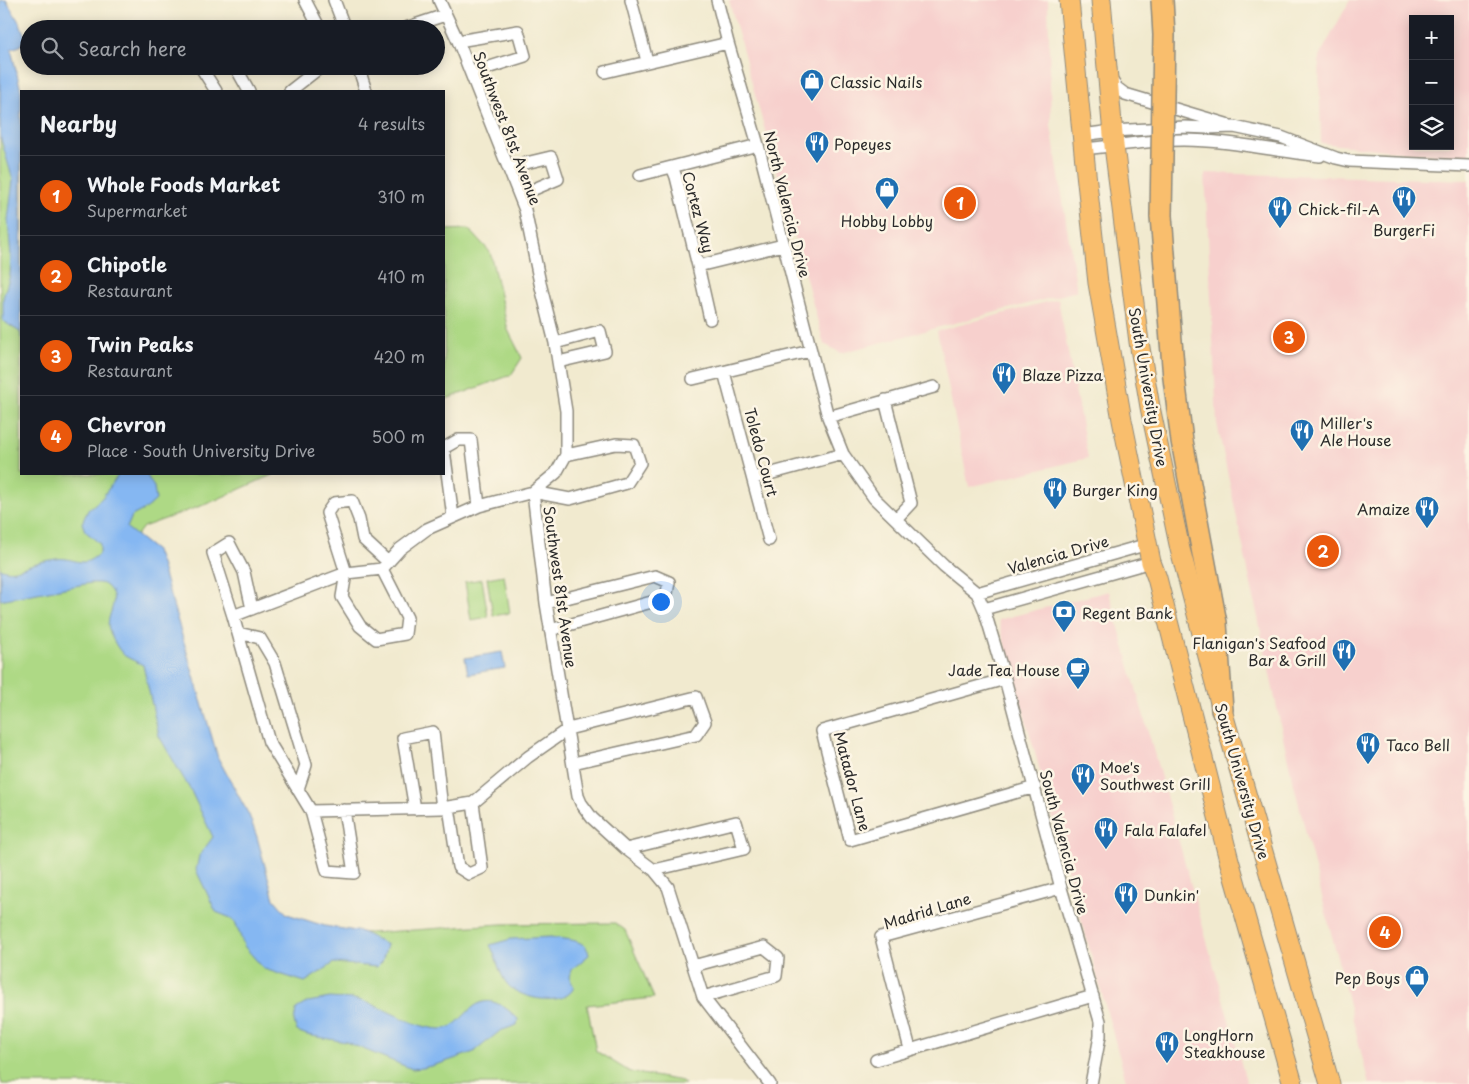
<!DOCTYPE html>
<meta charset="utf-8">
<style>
body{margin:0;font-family:"Playpen Sans",sans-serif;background:#242831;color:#f1f3f6}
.controls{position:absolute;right:15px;top:15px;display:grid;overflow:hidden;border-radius:0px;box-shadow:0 2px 12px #0003}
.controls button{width:45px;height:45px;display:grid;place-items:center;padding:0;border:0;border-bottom:1px solid #363941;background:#171b24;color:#f1f3f6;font:25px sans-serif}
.you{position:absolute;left:660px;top:601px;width:18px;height:18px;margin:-12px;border:4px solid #fff;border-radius:50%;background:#1a73e8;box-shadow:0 0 0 8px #1a73e833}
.badge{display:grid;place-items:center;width:32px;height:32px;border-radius:50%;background:#ea580c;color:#fff;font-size:16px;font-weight:700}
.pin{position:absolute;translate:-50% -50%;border:2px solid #fff;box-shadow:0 1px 5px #0006}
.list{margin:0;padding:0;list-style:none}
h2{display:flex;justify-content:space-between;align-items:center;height:65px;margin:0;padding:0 20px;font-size:21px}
h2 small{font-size:16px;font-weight:400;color:#9ea1a6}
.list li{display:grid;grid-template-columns:32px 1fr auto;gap:15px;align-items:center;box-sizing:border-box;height:80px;padding:0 20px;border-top:1px solid #363941}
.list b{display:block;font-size:19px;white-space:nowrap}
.list p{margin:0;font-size:16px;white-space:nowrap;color:#9ea1a6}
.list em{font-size:16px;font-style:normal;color:#9ea1a6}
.icon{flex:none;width:28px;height:28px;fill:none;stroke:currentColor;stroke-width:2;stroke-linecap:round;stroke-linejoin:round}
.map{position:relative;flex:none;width:1469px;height:1084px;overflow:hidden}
.search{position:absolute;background:#171b24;box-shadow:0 2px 12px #0003;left:20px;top:20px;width:425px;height:55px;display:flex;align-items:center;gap:12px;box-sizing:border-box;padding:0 18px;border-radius:28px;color:#9ea1a6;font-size:19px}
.panel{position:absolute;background:#171b24;box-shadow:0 2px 12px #0003;left:20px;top:90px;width:425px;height:385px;border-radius:0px}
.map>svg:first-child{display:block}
.built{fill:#f7d0cd;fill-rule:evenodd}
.green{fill:#aed985;stroke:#6c8258}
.water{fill:#85b7f2;stroke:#58718e}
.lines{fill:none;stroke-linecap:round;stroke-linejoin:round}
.minor-casing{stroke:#8e8a7d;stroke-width:14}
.primary-casing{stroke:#8e8a7d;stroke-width:21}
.motorway-casing{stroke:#8e8a7d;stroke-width:24}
.minor{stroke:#fff;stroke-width:11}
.primary{stroke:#f9be6d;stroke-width:19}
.motorway{stroke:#f9be6d;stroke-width:21}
.motorway-bridge-casing{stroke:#8e8a7d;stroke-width:24;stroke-linecap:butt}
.motorway-bridge{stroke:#f9be6d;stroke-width:21}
.labels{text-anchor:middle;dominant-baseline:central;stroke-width:5;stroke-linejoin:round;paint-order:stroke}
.poi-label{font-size:15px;fill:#2b2b2b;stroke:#fcf5e5;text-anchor:start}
.street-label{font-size:15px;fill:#2b2b2b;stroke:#fcf5e5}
</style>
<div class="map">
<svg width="1469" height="1084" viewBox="0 0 1469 1084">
<rect width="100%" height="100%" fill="#fcf5e5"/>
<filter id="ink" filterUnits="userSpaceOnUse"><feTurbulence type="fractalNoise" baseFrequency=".02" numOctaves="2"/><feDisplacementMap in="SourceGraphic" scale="10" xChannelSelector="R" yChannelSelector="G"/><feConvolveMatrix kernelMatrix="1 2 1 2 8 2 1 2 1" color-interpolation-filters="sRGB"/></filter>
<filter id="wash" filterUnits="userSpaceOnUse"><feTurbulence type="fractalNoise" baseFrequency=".0096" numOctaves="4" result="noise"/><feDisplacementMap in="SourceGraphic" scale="20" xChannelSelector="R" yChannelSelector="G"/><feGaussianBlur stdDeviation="1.12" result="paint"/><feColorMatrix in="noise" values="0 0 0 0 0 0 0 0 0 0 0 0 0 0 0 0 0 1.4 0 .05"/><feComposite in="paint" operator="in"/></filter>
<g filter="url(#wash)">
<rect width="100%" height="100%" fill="#f1eacf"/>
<!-- built -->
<path class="built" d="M729,0H1048L1051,125L1077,291L841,353L824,344Z
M1350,0H1469V159L1321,143L1319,57ZM1413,19H1450V146H1413Z
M1205,173L1469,180V1084H1369L1289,765L1217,423Z
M1058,299L1088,458L969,487L937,331Z
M1109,591L1110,596L1247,1084H1127L998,620Z"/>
<!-- green -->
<path class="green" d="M0,81L21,126V474H274L209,503L143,527L124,552L276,939L296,927L370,933L501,924L615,923L625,930L654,998L587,1005L596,1051L630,1072L682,1081L685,1084H2L0,1078Z
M469,229L490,252L508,330L522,358L511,375L444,400V230Z
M504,575L510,613L493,616L487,578Z
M482,579L488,617L471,620L465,582Z"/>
<!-- water -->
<path class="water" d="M0,0H6L19,22L26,38L20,46L11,49L21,91V338L20,332L3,321V298L10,275L11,257L8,220L13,180L0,136Z
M119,474H146L154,487L156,500L147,508L132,516L127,528L156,551L161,564L218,758L249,815L257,837L274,899L287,914L325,926L362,932L387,945L382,962L377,967L334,963L305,982L264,969L244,946L236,924L231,918L216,912L196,870L199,856L213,837L191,791L159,736L143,665C137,662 130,659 125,656C118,650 111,637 109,629C105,617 119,603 111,591C105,582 101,583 91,583L0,600V568C13,575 24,566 37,563C43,561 50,560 56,559C67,557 74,562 83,562C89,562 95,557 100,553V544L85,531L82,523L88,510L102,498Z
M502,652L505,668L468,674L465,658Z
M551,937C565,940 587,938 589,955L571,970L569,977L574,987C566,1008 520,999 508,985C499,975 497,957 490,945L511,939Z
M330,998C338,999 346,998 353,999C383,1004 410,1028 441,1029C467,1030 474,974 518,1019L517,1025L500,1031L474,1052L442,1063L423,1068L412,1069L346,1042L307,1035L297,1031L294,1022L296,1009L308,1002Z"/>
</g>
<g filter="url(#ink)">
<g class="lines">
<defs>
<path id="minor" d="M305,0L320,29
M334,0L345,29
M439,0L458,41L525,210L540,283L555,343L566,411V455L556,473L533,492L546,603L578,796L581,803L592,818L626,849L654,870L668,887L703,997L770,1084
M631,0L647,61
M717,0L728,43L758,145L828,417L843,454L874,498L944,566L977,593L984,609L1005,679L1061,888L1100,1021V1036L1091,1084
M403,29L445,15
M458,41L518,31L525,56L471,73
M200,66L216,91
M235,66L249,91
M358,66L366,91
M605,72L728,43
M1109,77L1117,88L1125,94L1226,124
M290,91L322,66
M1082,135L1112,131L1185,127L1207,128L1234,127L1281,137L1336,158L1349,161L1469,166
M1083,149C1116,146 1150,140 1183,140C1229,140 1274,151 1320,156
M509,167L551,157L558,179L520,195
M672,167L676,177L698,266L783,245
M640,175L758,145
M698,266L710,319
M555,343L600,331L605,351L558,362
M724,372L769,540
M693,379L810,351
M885,400L911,503L896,519
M828,417L934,387
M444,448L458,440H471L479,506
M444,450L453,517
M754,478L843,454
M382,569L407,618L405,634L376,639L360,626L342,597L346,573L327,513L334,503L352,501L359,519L363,539L388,562
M977,593L1148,544
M546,603L655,576L669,582L666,598L550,630
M252,609L244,572L229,543L213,553L233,616L269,742L311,811L327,871L354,873L344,810
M984,609L1151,562
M233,616L346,573L382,569L400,549L427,529L479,506L533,492L570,499L627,483L640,463L634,445L616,444L566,455
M238,633L260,638L275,663L306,765L298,789
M1005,679L822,731L850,840L1035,787
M449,807L458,867L469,874L482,868L473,803
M415,809L403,738L433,732L442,808
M311,811L442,808L473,803L528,757L568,729L696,697L705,722L696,735L573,763
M626,849L736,822L744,849L654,870
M693,966L764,947L778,958L776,976L703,997
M910,1049L881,937L1061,888
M876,1060L1093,996"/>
<path id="primary" d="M1069,0L1086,173L1098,283L1122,420L1151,562L1157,578L1229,860L1293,1084
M1101,0L1114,146L1139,342L1150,407L1180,549L1222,710L1330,1084"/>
<path id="motorway" d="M1161,216L1174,378L1182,441L1216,623L1222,710"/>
</defs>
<!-- minor casing -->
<use href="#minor" class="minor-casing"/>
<!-- primary casing -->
<use href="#primary" class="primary-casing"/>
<!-- motorway casing -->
<use href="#motorway" class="motorway-casing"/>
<!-- minor -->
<use href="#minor" class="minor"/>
<!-- primary -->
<use href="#primary" class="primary"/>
<!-- motorway -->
<use href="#motorway" class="motorway"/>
<defs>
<path id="motorway-bridge" d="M1161,216L1164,35L1162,0"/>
</defs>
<!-- motorway-bridge casing -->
<use href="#motorway-bridge" class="motorway-bridge-casing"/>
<!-- motorway-bridge -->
<use href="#motorway-bridge" class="motorway-bridge"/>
</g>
</g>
<!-- icons -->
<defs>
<symbol id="shop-pin" viewBox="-11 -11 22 30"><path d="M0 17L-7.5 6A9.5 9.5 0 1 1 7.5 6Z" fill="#1f6fb2" stroke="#fcf5e5"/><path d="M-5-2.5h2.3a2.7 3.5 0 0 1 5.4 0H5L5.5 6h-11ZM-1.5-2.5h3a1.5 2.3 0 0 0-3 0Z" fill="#fff"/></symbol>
<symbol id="restaurant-pin" viewBox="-11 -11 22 30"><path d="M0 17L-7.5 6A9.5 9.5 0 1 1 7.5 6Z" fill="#1f6fb2" stroke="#fcf5e5"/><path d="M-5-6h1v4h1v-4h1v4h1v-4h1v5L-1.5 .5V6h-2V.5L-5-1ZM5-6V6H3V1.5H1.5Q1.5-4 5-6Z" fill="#fff"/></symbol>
<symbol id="bank-pin" viewBox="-11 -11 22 30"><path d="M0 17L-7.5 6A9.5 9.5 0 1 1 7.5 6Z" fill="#1f6fb2" stroke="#fcf5e5"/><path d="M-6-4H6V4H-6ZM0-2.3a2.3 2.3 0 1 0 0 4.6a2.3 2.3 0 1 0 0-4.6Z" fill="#fff"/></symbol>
<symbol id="cafe-pin" viewBox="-11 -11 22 30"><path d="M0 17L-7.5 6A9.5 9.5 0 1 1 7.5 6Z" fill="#1f6fb2" stroke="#fcf5e5"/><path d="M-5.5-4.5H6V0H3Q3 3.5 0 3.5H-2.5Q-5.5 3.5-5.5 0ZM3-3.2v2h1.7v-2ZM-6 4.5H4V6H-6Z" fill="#fff"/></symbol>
</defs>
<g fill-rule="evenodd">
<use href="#shop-pin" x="798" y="67" width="28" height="38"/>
<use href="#restaurant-pin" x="803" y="129" width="28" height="38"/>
<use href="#shop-pin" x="873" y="175" width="28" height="38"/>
<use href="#restaurant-pin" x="1390" y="184" width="28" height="38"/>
<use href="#restaurant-pin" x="1266" y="194" width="28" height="38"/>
<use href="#restaurant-pin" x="990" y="360" width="28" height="38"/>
<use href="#restaurant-pin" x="1288" y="417" width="28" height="38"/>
<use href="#restaurant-pin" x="1041" y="475" width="28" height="38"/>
<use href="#restaurant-pin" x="1413" y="494" width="28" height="38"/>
<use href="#bank-pin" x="1050" y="598" width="28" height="38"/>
<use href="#restaurant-pin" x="1330" y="637" width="28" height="38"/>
<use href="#cafe-pin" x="1064" y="655" width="28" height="38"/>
<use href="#restaurant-pin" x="1354" y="730" width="28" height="38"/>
<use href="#restaurant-pin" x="1069" y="761" width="28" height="38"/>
<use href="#restaurant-pin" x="1092" y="815" width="28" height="38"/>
<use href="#restaurant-pin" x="1112" y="880" width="28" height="38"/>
<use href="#shop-pin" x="1403" y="963" width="28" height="38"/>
<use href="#restaurant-pin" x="1153" y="1029" width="28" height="38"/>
</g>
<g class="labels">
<!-- poi labels -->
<g class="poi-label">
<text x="830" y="81">Classic Nails</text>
<text x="834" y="143">Popeyes</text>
<text x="1298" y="208">Chick-fil-A</text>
<text x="887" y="220" text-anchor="middle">Hobby Lobby</text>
<text x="1404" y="229" text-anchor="middle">BurgerFi</text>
<text x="1022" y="374">Blaze Pizza</text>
<text x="1320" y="422">Miller's<tspan x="1320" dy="17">Ale House</tspan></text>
<text x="1072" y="489">Burger King</text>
<text x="1410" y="508" text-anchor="end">Amaize</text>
<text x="1082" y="612">Regent Bank</text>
<text x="1326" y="642" text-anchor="end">Flanigan's Seafood<tspan x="1326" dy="17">Bar &amp; Grill</tspan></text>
<text x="1060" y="669" text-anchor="end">Jade Tea House</text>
<text x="1386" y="744">Taco Bell</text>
<text x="1100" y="766">Moe's<tspan x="1100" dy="17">Southwest Grill</tspan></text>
<text x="1124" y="829">Fala Falafel</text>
<text x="1144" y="894">Dunkin'</text>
<text x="1400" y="977" text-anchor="end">Pep Boys</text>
<text x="1184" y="1034">LongHorn<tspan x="1184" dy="17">Steakhouse</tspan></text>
</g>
<!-- street labels -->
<g class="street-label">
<text transform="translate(508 128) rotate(69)">Southwest 81st Avenue</text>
<text transform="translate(788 204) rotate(76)">North Valencia Drive</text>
<text transform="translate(699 212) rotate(75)">Cortez Way</text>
<text transform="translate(1149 387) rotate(80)">South University Drive</text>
<text transform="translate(762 452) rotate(75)">Toledo Court</text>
<text transform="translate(1058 554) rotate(-16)">Valencia Drive</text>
<text transform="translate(561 587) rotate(82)">Southwest 81st Avenue</text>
<text transform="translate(853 781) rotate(75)">Matador Lane</text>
<text transform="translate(1243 781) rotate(74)">South University Drive</text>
<text transform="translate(1065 842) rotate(75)">South Valencia Drive</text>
<text transform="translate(927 910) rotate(-17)">Madrid Lane</text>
</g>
</g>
</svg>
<div class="controls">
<button>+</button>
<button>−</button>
<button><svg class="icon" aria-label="layers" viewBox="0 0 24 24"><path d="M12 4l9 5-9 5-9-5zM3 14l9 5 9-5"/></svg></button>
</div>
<div class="you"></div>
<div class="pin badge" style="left:960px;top:203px">1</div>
<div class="pin badge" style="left:1323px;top:551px">2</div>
<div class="pin badge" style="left:1289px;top:337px">3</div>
<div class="pin badge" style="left:1385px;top:932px">4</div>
<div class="search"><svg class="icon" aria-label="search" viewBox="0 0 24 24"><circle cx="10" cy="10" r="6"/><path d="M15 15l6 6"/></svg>Search here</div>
<section class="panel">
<h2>Nearby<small>4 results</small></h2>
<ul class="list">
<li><span class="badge">1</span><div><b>Whole Foods Market</b><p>Supermarket</p></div><em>310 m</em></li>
<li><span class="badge">2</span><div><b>Chipotle</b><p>Restaurant</p></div><em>410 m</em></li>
<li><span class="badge">3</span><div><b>Twin Peaks</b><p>Restaurant</p></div><em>420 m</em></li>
<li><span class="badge">4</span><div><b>Chevron</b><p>Place · South University Drive</p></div><em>500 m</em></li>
</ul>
</section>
</div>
